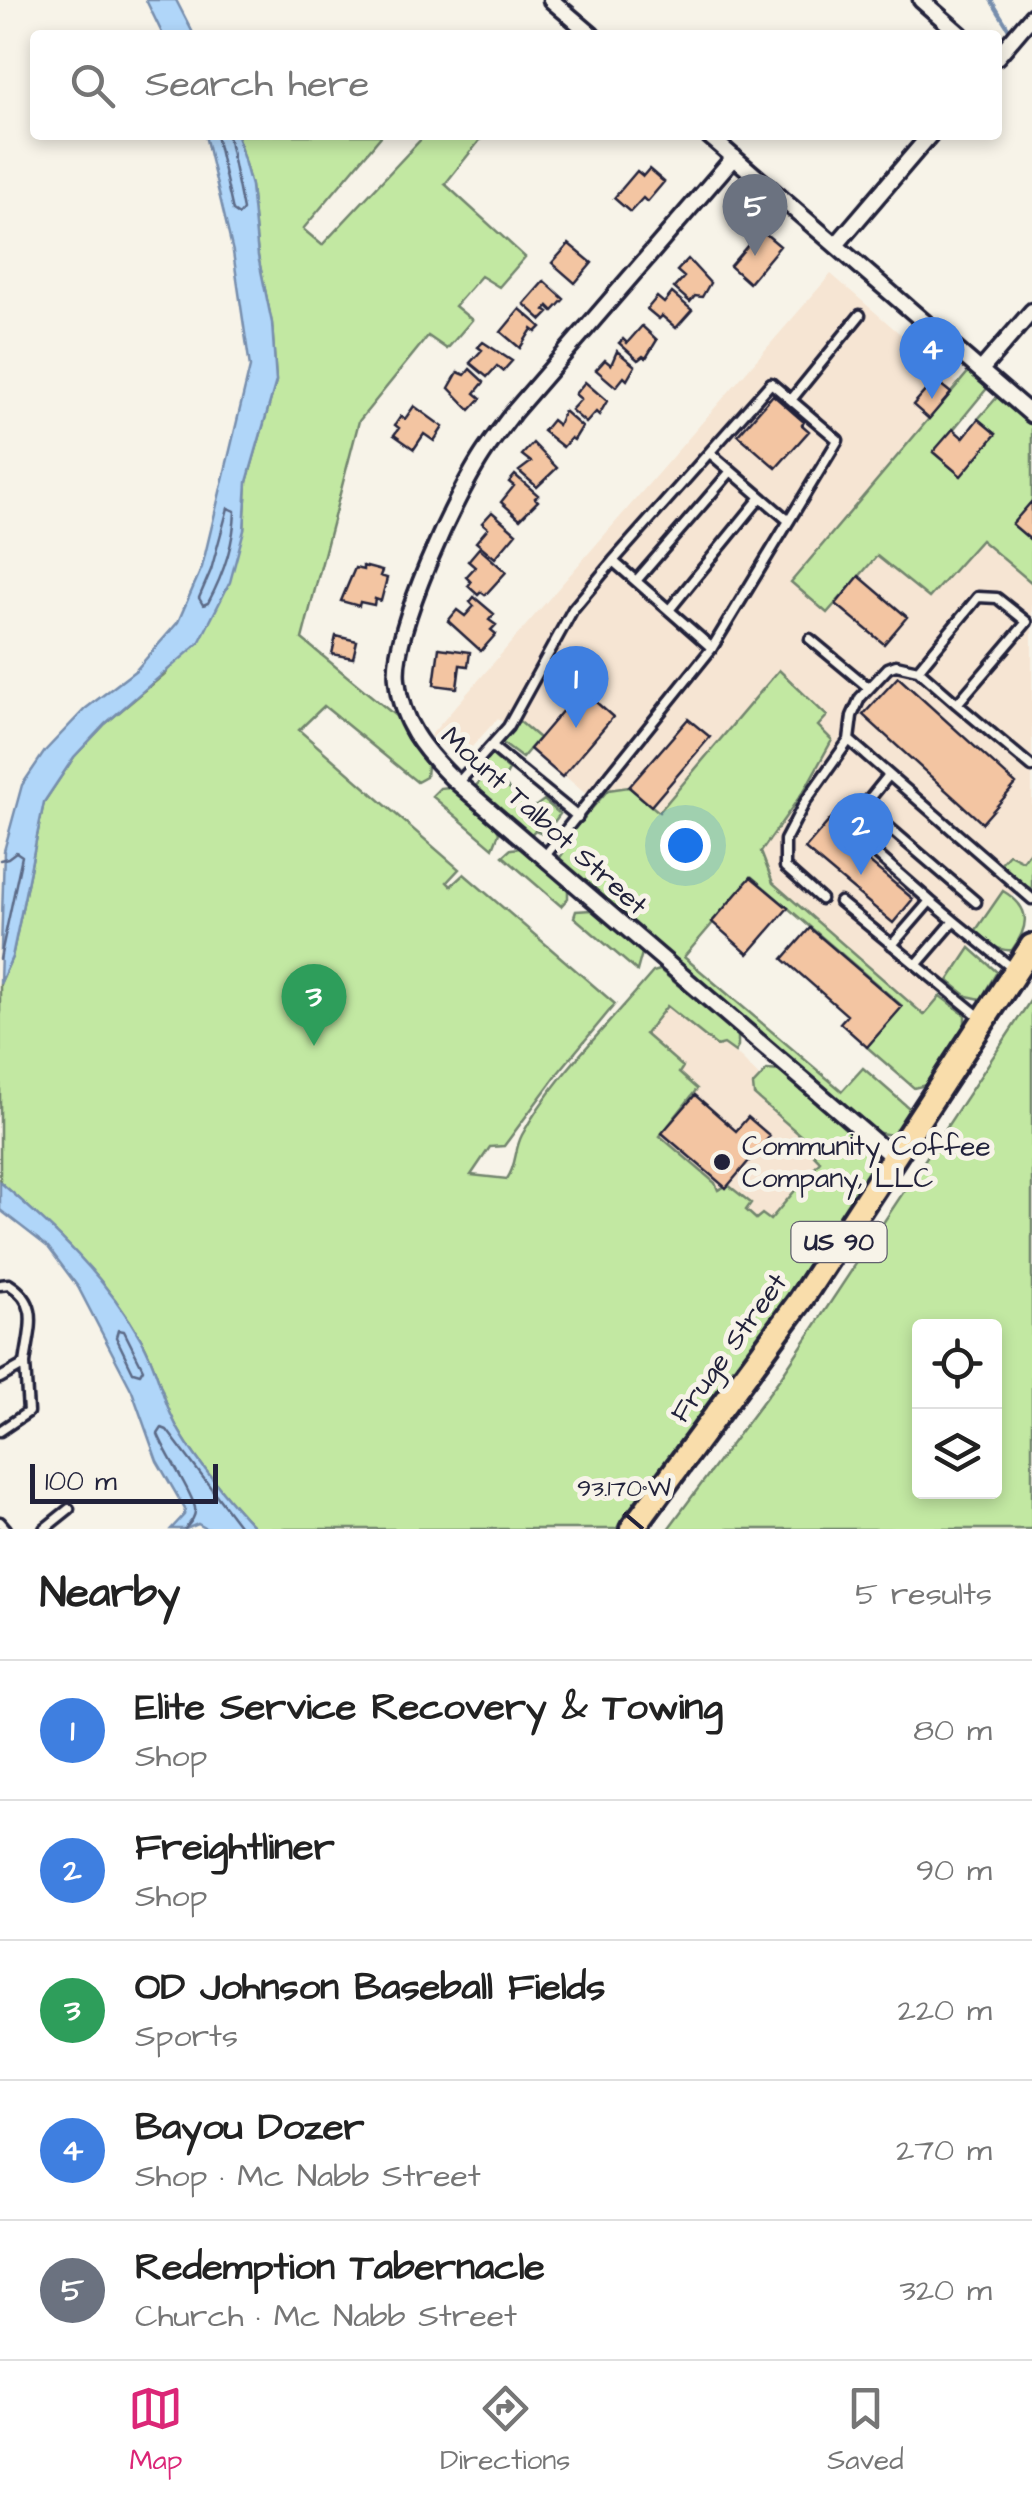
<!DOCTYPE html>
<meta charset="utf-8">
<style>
body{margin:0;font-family:"Architects Daughter",sans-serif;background:#f2f2f2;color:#222}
.controls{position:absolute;right:30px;bottom:30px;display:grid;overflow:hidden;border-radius:10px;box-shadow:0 5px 15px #0003}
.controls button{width:90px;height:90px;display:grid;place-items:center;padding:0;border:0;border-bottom:2px solid #e0e0e0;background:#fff;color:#222;font:50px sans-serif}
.scale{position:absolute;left:30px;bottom:25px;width:188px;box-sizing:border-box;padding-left:10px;border:5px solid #22223b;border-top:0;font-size:28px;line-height:35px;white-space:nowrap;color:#22223b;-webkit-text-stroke:8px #f7f3e8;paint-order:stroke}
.you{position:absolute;left:685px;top:845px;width:35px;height:35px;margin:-25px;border:8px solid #fff;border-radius:50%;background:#1a73e8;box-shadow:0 0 0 15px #1a73e833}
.badge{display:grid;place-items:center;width:65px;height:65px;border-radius:50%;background:#db2777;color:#fff;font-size:32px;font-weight:700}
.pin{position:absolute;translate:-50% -82px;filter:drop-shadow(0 2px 5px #0008)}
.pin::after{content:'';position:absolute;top:52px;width:35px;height:30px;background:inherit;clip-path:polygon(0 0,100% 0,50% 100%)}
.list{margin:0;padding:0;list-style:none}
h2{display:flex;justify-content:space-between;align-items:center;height:130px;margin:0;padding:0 40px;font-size:42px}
h2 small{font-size:32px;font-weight:400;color:#767676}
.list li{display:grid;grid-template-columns:65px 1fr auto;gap:30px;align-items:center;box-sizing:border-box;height:140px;padding:0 40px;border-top:2px solid #e0e0e0}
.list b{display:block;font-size:38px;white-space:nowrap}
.list p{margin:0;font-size:32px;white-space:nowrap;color:#767676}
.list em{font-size:32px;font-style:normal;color:#767676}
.icon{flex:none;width:55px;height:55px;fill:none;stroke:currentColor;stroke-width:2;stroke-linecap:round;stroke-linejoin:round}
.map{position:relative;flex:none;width:1032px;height:1529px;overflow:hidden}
.search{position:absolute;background:#fff;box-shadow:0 5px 15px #0003;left:30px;right:30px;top:30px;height:110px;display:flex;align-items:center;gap:25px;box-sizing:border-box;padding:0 35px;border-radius:10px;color:#767676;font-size:38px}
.sheet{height:830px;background:#fff}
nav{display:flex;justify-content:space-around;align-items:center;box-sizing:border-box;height:140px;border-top:2px solid #e0e0e0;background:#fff;font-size:28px;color:#767676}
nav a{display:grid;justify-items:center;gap:5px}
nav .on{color:#db2777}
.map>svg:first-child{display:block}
.built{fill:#f6e5d3}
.green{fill:#c2e8a2;stroke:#72856e;stroke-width:2.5;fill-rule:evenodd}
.water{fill:#b0d6f9;stroke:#778ead;stroke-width:2.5}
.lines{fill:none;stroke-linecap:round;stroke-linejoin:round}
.shore{stroke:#5b6a87;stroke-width:2.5}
.stream{stroke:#778ead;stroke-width:4}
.building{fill:#f3c5a2;stroke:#22223b;stroke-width:2.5}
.service-casing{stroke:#22223b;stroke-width:15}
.minor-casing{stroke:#22223b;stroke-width:21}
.primary-casing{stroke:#22223b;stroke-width:30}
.service{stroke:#f7f3e8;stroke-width:8}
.minor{stroke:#f7f3e8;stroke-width:14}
.primary{stroke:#f9ddab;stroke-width:22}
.ticks{fill:none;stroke:#22223b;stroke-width:4}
.poi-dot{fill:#22223b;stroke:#f7f3e8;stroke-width:4}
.labels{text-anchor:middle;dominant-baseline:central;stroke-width:10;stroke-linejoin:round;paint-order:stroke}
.shield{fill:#f7f3e8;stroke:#62616f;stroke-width:2.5}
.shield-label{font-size:25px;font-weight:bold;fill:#22223b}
.street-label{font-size:28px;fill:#22223b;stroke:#f7f3e8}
.poi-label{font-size:28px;fill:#22223b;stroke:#f7f3e8;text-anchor:start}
.ticks-label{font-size:25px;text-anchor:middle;fill:#22223b;stroke:#f7f3e8;stroke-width:10;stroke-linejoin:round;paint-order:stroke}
</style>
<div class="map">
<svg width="1032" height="1529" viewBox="0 0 1032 1529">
<rect width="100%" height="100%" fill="#f7f3e8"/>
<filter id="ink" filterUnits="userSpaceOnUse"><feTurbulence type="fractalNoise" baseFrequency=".01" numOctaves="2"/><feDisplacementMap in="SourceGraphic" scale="20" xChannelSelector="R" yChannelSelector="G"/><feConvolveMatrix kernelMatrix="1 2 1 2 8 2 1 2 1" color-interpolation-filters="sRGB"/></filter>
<g filter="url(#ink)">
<!-- built -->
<path class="built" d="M831,274L958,384L791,582L876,555L981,540L1032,583V849L1023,861L1001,864L1021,884L1013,896L1004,891L976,930L981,934L924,1016L773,883L766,870L761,852L821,763L828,734L818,726L826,717L780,670L659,812L629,787L608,790L596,803L498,718L471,748L453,755L430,736Z
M667,1006L717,1046L724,1043L735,1052L759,1076L753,1085L754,1095L816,1149L820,1161L770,1220L765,1215L757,1219L723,1190L719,1191L715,1183L660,1136L678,1073L683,1068L645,1034Z"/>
<!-- green -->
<path class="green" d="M237,135H382L303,229L322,245L425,135H484L445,184L525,257L499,287L481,276L455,306L472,320L447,349L428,336L359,421L302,639L397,717L407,738L427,765L426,777L417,782L324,706L299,730L459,869L447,882L451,886L464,874L615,1004L558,1073L504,1146L490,1147L471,1175L507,1179C517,1165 514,1150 522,1135C551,1081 600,1034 640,987L653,972L660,970L738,1036V1047L735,1052L724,1044L717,1046L667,1006L645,1034L683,1067L679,1073L697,1089L660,1136L715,1183L718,1190L728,1185L751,1203L746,1210L756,1219L762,1214L770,1220L820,1161L814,1155L815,1148L754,1095L753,1085L767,1070L782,1071L873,1153L875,1162L870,1172C789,1294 707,1415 616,1529H256C231,1504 187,1450 173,1419C161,1394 156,1365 142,1341C106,1277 55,1230 0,1182V984L12,957L44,802L74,757L105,724L166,673L244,530L247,482L276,381L272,324L258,256L251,186Z
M970,370L989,386L934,453L960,475L996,434L978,419L999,395L1032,423V501L1013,524L1032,541V583L981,540L929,598L877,556L827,613L791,582Z
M779,670L827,716L818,726L832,740L805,789L761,852L773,883L924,1015L940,996L965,1015V1025L926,1085L914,1088L867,1047L902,1006L752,877L684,957L842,1091L863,1068L909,1108L910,1112L892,1135L874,1132L559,859L563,853L561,844L608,790L629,787L659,812Z
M519,721L539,738L522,758L502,743Z
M491,754L509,770L502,783L532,809L544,800L560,814L545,834L535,830L530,836L474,788L480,781L479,768Z
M449,787L495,825L499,833L493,848L432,796L440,788Z
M521,848L568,888V898L561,906L503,856L511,849Z
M1032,849V889L1021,884L1000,864L1009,854L1023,861Z
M1003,891C1032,908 1029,927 1012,950C996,952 987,940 976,930Z
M591,910L642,953L637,971L574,917L576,911Z
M970,948L997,972L981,999L967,996L948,981Z
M1032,998V1529H668L781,1377ZM920,1326H994V1492H920Z"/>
<!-- water -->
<path class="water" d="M146,0H176L194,35H163Z
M205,135H237L251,186L258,256L272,323L276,381L247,482L244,530L230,582L199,643L105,724L74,757L44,802L12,957L0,984L4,851L22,785L45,751L85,709L136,670L178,622L202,567L250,367L233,252Z
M0,1182C55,1229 106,1277 142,1341C156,1365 161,1394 173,1419C187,1450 231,1504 256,1529H207L198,1524L186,1529H171L184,1515L185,1509L157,1461L132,1391L78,1287L48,1247L0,1210Z"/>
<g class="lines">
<!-- shore -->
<path class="shore" d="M216,135L233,211L239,215L243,210L228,135
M228,508L235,511C234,543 223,575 208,603L203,605L199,598L211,570Z
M0,860L8,858L16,852L22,856L0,959
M118,1330L124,1331L143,1369L140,1374L133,1372L116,1337Z
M185,1529C190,1523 196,1517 195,1508C192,1492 166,1455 158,1434L162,1428L167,1430L242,1529"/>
<!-- stream -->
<path class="stream" d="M991,0L1012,34"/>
</g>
<!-- building -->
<path class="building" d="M649,169L664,182L647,202L643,198L630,212L614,198L637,171L643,176Z
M761,230L780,246L749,283L730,266Z
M569,244L592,263L575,283L552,263Z
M688,259L710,283L702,297L695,296L690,302L674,288L684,277L677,271Z
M544,281L564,299L553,311L548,306L545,310L549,313L542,320L524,304Z
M672,293L692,310L676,328L662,316L659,319L647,309L657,297L664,303Z
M520,309L541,327L536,332L532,329L520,348L501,332Z
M642,326L657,340L646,358L643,356L638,360L619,343L623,339L627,343Z
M483,342L512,361L503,371L497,366L487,377L470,363L482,350L478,347Z
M617,351L635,366L627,380L624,377L616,387L596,370L605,360L611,365Z
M470,369L484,382L475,393L481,398L470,410L449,388L458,372L465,375Z
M935,380L951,393L929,419L913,405Z
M585,382L607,401L599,415L596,412L586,423L571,410L581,399L575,394Z
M773,395L804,422L802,425L809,431L776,468L738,435Z
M414,406L443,427L434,441L424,434L414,449L394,435L399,428L395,425L401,416L405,419Z
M564,411L582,427L574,440L571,438L563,447L543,431L552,420L558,425Z
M978,419L996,434L961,476L933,452L953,429L963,438Z
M533,443L557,468L537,487L519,471L531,462L522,455Z
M515,475L538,495L535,498L538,501L520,519L501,502L514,486L509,482Z
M1032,501V541L1012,524Z
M492,512L516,533L495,558L476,542L488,528L482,523Z
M479,548L506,572L485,595L481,592L478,595L468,586L471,582L466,577L475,567L468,561Z
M363,566L382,571L380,576L387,578L381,601L375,599L374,605L360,602L359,606L341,601L355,568L363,570Z
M859,576L907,617L884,644L836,604Z
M474,597L494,614L489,620L496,625L491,630L496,634L481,651L448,621L457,610L465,616L474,606L470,602Z
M336,636L357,641L353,658L332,654Z
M439,648L470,652L468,666L460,665L457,688L434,685Z
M898,677L1016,784L982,823L863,715Z
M581,689L613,717L562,777L530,749Z
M688,719L710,737L651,806L629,787Z
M835,814L867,841L857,852L913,899L893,923L805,849Z
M751,877L788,908L748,954L712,922Z
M810,928L902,1007L867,1047L840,1023L847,1015L783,959Z
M695,1095L736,1131L748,1117L770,1136L726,1188L662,1133Z"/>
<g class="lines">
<defs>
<path id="service" d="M791,400L860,315
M710,453L789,521
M636,581L731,471
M669,610L761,497
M810,639L869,688
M918,670L896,665L888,668L860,698L852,716L849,740L1032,899
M957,704L918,670L978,597L997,598L1027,622L957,704L1032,767
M491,746L578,817
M889,775L864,806L976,902
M458,783L508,727L573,609L613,561
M872,850L930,901
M544,857L712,648L838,440L771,383L613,561L712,648
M821,899L785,867V840L805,802L849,740
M840,902L980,1017
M892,945L930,901L954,921
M917,964L954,921L1012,968
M0,1285L9,1284C42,1305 29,1329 25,1364L0,1378
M0,1431L28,1412L25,1364
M0,1522L6,1529
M44,1529L69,1509"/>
<path id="minor" d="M551,0L592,35
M921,0L961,35
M997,57L1032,16
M708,135L1032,415
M734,157L513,413C503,426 494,438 485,451C457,492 391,632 397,680C401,722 423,749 452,778L894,1158
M836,245L930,135
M981,370L1032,311"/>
<path id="primary" d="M632,1529L800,1301L1032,946"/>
</defs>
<!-- service casing -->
<use href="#service" class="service-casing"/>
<!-- minor casing -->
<use href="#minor" class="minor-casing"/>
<!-- primary casing -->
<use href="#primary" class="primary-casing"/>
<!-- service -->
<use href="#service" class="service"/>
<!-- minor -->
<use href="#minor" class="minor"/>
<!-- primary -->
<use href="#primary" class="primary"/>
</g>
</g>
<!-- ticks -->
<path class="ticks" d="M624,1513L643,1529"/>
<!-- markers -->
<circle class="poi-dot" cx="722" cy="1162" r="10"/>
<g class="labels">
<!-- shield labels -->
<rect class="shield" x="791.5" y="1222" width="95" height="40" rx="8"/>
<g class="shield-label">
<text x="839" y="1242">US 90</text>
</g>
<!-- street labels -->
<g class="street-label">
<text transform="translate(544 821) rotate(42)">Mount Talbot Street</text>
<text transform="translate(729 1348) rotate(-54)">Fruge Street</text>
</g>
<!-- poi labels -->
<g class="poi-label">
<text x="742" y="1146">Community Coffee<tspan x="742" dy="32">Company, LLC</tspan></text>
</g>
</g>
<g class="ticks-label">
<text x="624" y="1496">93.170°W</text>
</g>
</svg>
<div class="controls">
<button><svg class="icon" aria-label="locate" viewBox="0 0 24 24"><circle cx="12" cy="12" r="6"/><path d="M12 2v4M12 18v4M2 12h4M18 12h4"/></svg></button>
<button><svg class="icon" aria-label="layers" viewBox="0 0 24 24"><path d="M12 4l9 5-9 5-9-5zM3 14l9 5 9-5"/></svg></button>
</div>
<div class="scale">100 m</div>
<div class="you"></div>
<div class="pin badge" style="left:576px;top:728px;background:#3f7fe0">1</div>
<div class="pin badge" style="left:861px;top:875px;background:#3f7fe0">2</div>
<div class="pin badge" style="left:314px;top:1046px;background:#2e9e5b">3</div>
<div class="pin badge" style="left:932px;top:399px;background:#3f7fe0">4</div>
<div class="pin badge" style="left:755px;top:256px;background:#6b7280">5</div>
<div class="search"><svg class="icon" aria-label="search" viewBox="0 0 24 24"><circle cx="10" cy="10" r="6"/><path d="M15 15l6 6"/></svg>Search here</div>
</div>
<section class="sheet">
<h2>Nearby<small>5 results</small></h2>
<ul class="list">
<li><span class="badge" style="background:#3f7fe0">1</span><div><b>Elite Service Recovery &amp; Towing</b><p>Shop</p></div><em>80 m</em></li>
<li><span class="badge" style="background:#3f7fe0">2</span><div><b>Freightliner</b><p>Shop</p></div><em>90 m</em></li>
<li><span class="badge" style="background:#2e9e5b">3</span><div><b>OD Johnson Baseball Fields</b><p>Sports</p></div><em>220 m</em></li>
<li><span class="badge" style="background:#3f7fe0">4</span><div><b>Bayou Dozer</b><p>Shop · Mc Nabb Street</p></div><em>270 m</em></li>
<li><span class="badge" style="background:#6b7280">5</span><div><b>Redemption Tabernacle</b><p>Church · Mc Nabb Street</p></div><em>320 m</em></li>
</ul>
</section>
<nav>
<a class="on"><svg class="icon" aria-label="map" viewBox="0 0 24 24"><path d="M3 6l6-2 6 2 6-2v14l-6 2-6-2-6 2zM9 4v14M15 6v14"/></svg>Map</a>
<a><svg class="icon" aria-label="directions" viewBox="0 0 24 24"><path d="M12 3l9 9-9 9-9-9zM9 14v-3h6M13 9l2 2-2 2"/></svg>Directions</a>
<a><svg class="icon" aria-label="saved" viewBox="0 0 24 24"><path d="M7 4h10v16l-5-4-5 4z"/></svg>Saved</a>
</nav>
